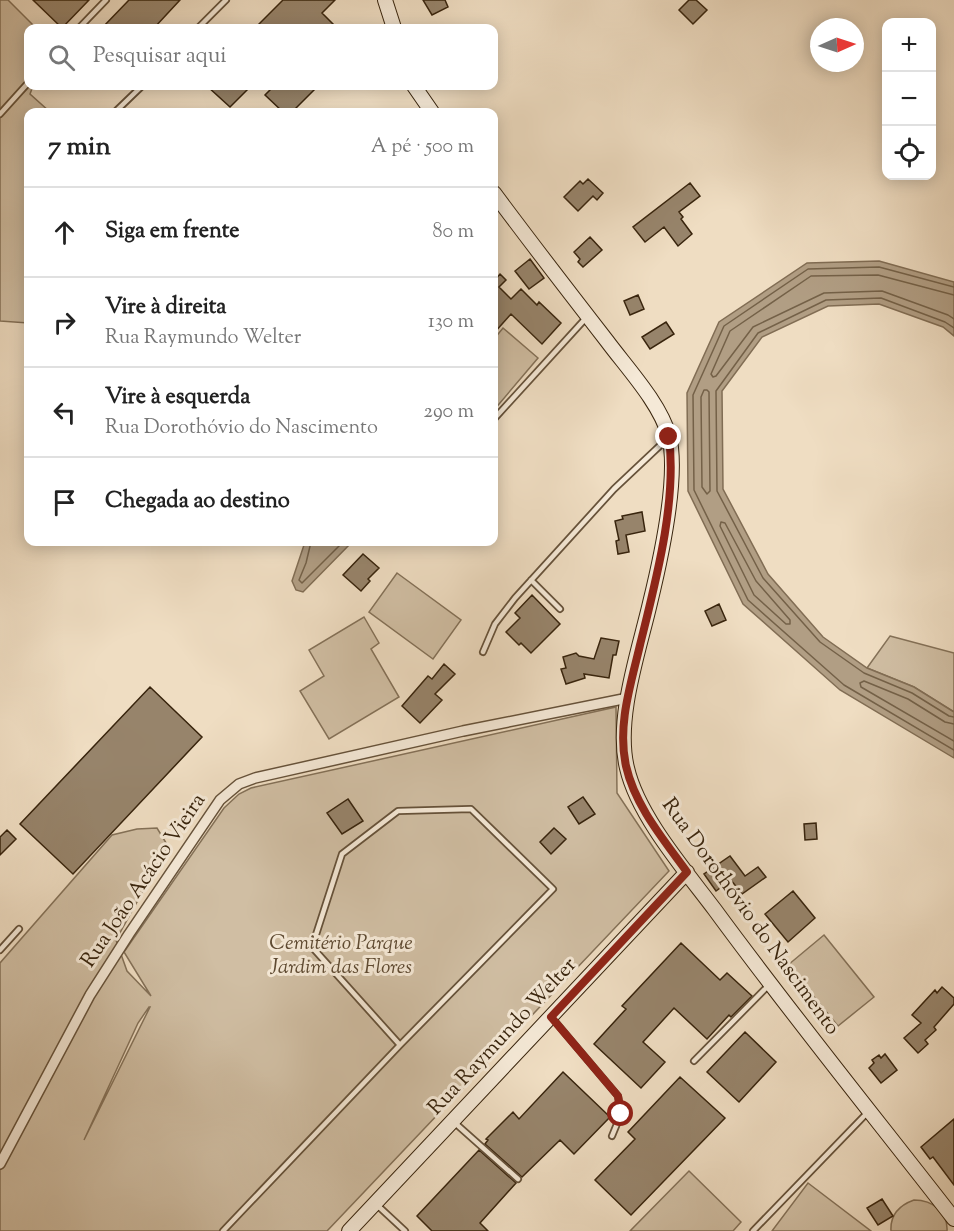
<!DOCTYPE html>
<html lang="pt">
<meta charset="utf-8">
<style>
body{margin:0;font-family:"Sorts Mill Goudy",serif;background:#f6f6f6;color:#222}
.controls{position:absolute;right:18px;top:18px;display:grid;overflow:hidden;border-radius:12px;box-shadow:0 3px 15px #0003}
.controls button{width:54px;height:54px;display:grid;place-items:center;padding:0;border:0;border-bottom:2px solid #e0e0e0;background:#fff;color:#222;font:30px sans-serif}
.compass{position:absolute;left:810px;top:18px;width:54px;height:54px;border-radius:50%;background:#fff;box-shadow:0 3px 15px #0003;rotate:87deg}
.stop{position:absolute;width:18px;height:18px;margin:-14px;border:4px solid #8f2418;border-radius:50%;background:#fff}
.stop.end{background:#8f2418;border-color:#fff;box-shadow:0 2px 6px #0008}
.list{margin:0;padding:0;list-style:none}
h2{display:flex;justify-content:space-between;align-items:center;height:78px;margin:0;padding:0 24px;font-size:26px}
h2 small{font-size:20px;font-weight:400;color:#767676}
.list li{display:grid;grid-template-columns:39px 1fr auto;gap:18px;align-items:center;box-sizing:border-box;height:90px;padding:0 24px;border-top:2px solid #e0e0e0}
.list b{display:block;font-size:22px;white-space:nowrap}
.list p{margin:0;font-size:20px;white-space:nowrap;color:#767676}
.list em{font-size:20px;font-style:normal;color:#767676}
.icon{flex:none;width:33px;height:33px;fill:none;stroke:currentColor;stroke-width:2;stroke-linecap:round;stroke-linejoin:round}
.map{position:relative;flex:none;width:954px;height:1231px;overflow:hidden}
.search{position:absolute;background:#fff;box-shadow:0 3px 15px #0003;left:24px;top:24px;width:474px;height:66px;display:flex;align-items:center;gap:15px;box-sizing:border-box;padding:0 21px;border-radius:12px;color:#767676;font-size:22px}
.panel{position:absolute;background:#fff;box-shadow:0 3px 15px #0003;left:24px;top:108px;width:474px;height:438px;border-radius:12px}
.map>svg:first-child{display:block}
.green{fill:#d0bea3;stroke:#847158;stroke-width:1.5;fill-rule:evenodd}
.water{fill:#b19e84;stroke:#816d54;stroke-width:1.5}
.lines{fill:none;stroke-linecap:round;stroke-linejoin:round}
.shore{stroke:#746148;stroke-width:1.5}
.building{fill:#97846b;stroke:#38240d;stroke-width:1.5}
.lane-casing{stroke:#66523a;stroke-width:8}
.street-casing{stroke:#66523a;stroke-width:12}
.secondary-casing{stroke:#38240d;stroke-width:16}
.lane{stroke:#f5e9d7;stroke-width:4.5}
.street{stroke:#f5e9d7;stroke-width:9}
.secondary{stroke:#f5e9d7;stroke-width:14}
.route{stroke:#8f2418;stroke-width:8}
.labels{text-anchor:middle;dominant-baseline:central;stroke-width:6;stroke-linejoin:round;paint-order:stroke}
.street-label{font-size:21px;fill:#38240d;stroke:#f5e9d7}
.park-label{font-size:21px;font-style:italic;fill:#5e4a32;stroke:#f5e9d7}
</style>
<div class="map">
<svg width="954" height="1231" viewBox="0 0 954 1231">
<rect width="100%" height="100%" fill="#efddc2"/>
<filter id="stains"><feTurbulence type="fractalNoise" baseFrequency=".00333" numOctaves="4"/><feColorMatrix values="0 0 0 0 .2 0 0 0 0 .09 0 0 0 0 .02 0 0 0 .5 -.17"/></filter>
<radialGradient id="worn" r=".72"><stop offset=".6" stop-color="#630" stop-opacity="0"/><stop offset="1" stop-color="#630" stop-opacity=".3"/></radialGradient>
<!-- green -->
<path class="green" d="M0,0H8L36,28H28V86H33L30,94L50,112H28V323L0,321Z
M503,328L538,358L494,410V339Z
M397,573L461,620L433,659L369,612Z
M364,617L379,643L371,649L399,697L329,739L300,691L324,676L309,650Z
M890,636L954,653V712L914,687L867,668Z
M616,707L617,793L669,871L327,1231H0V963L112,835L137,829L157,828L168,846L116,940L127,971L151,996L124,952L224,808L239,794L251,788ZM149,1007H150L84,1140L138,1023Z
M824,935L874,997L838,1026L788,965Z
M689,1171L741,1222L733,1231H630Z
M808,1183L871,1231H772Z
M914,1200C933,1200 948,1212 947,1231H891C890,1215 900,1205 914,1200Z"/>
<!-- water -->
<path class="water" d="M879,261L954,282V336L943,327L879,304L828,306L762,337L722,391L723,489L768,574L823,637L867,668L914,687L954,712V758L840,690L743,604L688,491L687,393L719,322L807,263Z
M305,542H352L303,592L296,590L292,581Z"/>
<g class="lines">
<!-- shore -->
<path class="shore" d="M954,287L879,267L808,269L724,326L693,395L694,490L748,600L844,685L954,750
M954,295L878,275L811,276L730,331L711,374L713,377L716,376L753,327L824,293L882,291L948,315L954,319
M954,328L945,322L881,298L826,300L758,333L716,391L717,491L763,578L820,642L864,673L912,693L949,716L954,717
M704,390H707L709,392L710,491L707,494L702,487L701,397Z
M721,522L725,523L756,581L790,620V624H786L754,595L720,526Z
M311,542L306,563L299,580L302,583L343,542
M954,724L945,722L908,699L864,681L860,683L861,687L954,741"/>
</g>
<!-- building -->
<path class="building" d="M33,0H89L62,28Z
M129,0H180L154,28H102Z
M283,0H335L322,13L337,28H255Z
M423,0H445L448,7L432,15Z
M689,0H696L707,10L693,24L679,10Z
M207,86H251L230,107Z
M274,86H318L292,112H283L265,95Z
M588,179L603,193L597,200L593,196L578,211L564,197L580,181L583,184Z
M690,183L700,196L679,212L683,217L681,219L692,234L678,246L664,227L645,242L633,227Z
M590,237L602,250L583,267L578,262L580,259L574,252Z
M530,259L544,278L529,289L515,271Z
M500,274L506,280L499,287L511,299L521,289L537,305L539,302L561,323L542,344L511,314L494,333V281Z
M638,295L644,309L630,315L624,301Z
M666,322L674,334L650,349L642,337Z
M642,512L645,531L626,535L629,552L618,554L616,541L619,540L615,521L623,519L622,516Z
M363,554L379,568L368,579L370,581L361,591L343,575Z
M532,595L560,624L531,653L521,643L519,645L506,632L520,618L515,613Z
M719,604L726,620L712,626L705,611Z
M601,638L619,641L616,655H613L609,678L584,674L585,678L566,684L561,669L566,668L563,657L576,653L579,656L594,659Z
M444,664L455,674L435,694L442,700L420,723L402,706L428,676L432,679Z
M150,687L202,737L73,874L20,824Z
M583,797L595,814L579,824L568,807Z
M348,799L363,821L342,834L327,813Z
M816,823L817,839L805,840L804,824Z
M554,828L566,839L551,854L540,842Z
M7,830L16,839L0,855V837Z
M730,856L745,876L758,867L766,877L742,894L731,880L716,891L704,874Z
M793,891L815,918L788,942L765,914Z
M681,943L720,980L727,973L752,996L731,1017L729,1015L707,1039L674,1008L643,1042L665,1062L641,1088L594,1044L626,1009L622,1006Z
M942,987L954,998V1004L934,1027L936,1030L925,1040L928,1044L918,1053L904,1038L921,1023L912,1015L935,990L937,993Z
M745,1032L776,1062L739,1102L707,1072Z
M885,1054L897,1070L881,1083L869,1068L874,1063L872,1060L879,1055L881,1058Z
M563,1072L610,1117L574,1154L560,1140L522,1177L485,1144L488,1140L486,1139L513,1112L519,1119Z
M680,1077L725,1118L631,1215L595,1180L635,1139L628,1132Z
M954,1119V1185L933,1157L930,1159L921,1147Z
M479,1150L516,1183L480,1223L488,1231H432L417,1216Z
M882,1199L893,1216L878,1225L867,1208Z"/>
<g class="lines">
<defs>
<path id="lane" d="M79,28L106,0
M198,28L226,0
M115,112L142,86
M0,114L28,83
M494,419L586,318
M531,580L560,609
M483,652L495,624L515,598L614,489L667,439
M0,950L19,929
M553,1019L618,1096L621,1114L612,1136
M694,1061L768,986
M455,1123L518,1179
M377,1205L405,1231
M223,1231L400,1045L553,889L471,809L398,811L342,854L312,947L400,1045
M753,1231L868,1112"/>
<path id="street" d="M0,1164L90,995L129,934L220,800L239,784L255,778L463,731L628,698"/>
<path id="secondary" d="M385,0L394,28
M414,86L432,112
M494,193C531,243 569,292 607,341C627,368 660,403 669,436C679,476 660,562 650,603C639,651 615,719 627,768C638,816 685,870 715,910C792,1015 874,1116 954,1219
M349,1231L687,872"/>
</defs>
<!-- lane casing -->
<use href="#lane" class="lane-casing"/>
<!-- street casing -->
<use href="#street" class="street-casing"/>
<!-- secondary casing -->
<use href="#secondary" class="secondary-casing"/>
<!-- lane -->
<use href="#lane" class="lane"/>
<!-- street -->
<use href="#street" class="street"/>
<!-- secondary -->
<use href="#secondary" class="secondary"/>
</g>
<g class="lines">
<!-- route -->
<path class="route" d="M621,1114L618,1096L551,1017L687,872C664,840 635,806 626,766C617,725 631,684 640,645C656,580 677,503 669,437"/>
</g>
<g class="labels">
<!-- street labels -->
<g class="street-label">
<text transform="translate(144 881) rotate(-56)">Rua João Acácio Vieira</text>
<text transform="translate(750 917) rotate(54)">Rua Dorothóvio do Nascimento</text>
<text transform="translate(503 1037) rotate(-47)">Rua Raymundo Welter</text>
</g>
<!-- park labels -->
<g class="park-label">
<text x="341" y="944">Cemitério Parque<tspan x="341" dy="24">Jardim das Flores</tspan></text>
</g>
</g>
<rect width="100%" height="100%" filter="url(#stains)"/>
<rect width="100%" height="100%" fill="url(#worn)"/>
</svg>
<div class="controls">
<button>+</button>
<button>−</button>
<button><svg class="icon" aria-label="locate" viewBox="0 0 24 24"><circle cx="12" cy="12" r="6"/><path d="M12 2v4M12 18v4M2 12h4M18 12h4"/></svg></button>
</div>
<svg class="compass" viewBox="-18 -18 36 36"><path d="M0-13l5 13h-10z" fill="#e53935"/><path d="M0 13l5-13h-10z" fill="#767676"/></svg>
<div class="stop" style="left:621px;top:1114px"></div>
<div class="stop end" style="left:669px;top:437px"></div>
<div class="search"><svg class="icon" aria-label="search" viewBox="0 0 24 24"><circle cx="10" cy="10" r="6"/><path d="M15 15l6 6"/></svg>Pesquisar aqui</div>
<section class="panel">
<h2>7 min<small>A pé · 500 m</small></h2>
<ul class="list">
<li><svg class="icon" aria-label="ahead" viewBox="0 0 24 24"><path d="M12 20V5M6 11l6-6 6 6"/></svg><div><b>Siga em frente</b></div><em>80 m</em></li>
<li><svg class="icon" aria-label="right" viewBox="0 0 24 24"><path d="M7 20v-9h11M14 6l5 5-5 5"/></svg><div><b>Vire à direita</b><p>Rua Raymundo Welter</p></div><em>130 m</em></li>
<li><svg class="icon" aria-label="left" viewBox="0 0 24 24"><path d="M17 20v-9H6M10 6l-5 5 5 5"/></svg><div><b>Vire à esquerda</b><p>Rua Dorothóvio do Nascimento</p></div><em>290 m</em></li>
<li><svg class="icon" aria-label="arrive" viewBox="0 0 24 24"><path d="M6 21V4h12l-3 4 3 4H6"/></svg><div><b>Chegada ao destino</b></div></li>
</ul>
</section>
</div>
